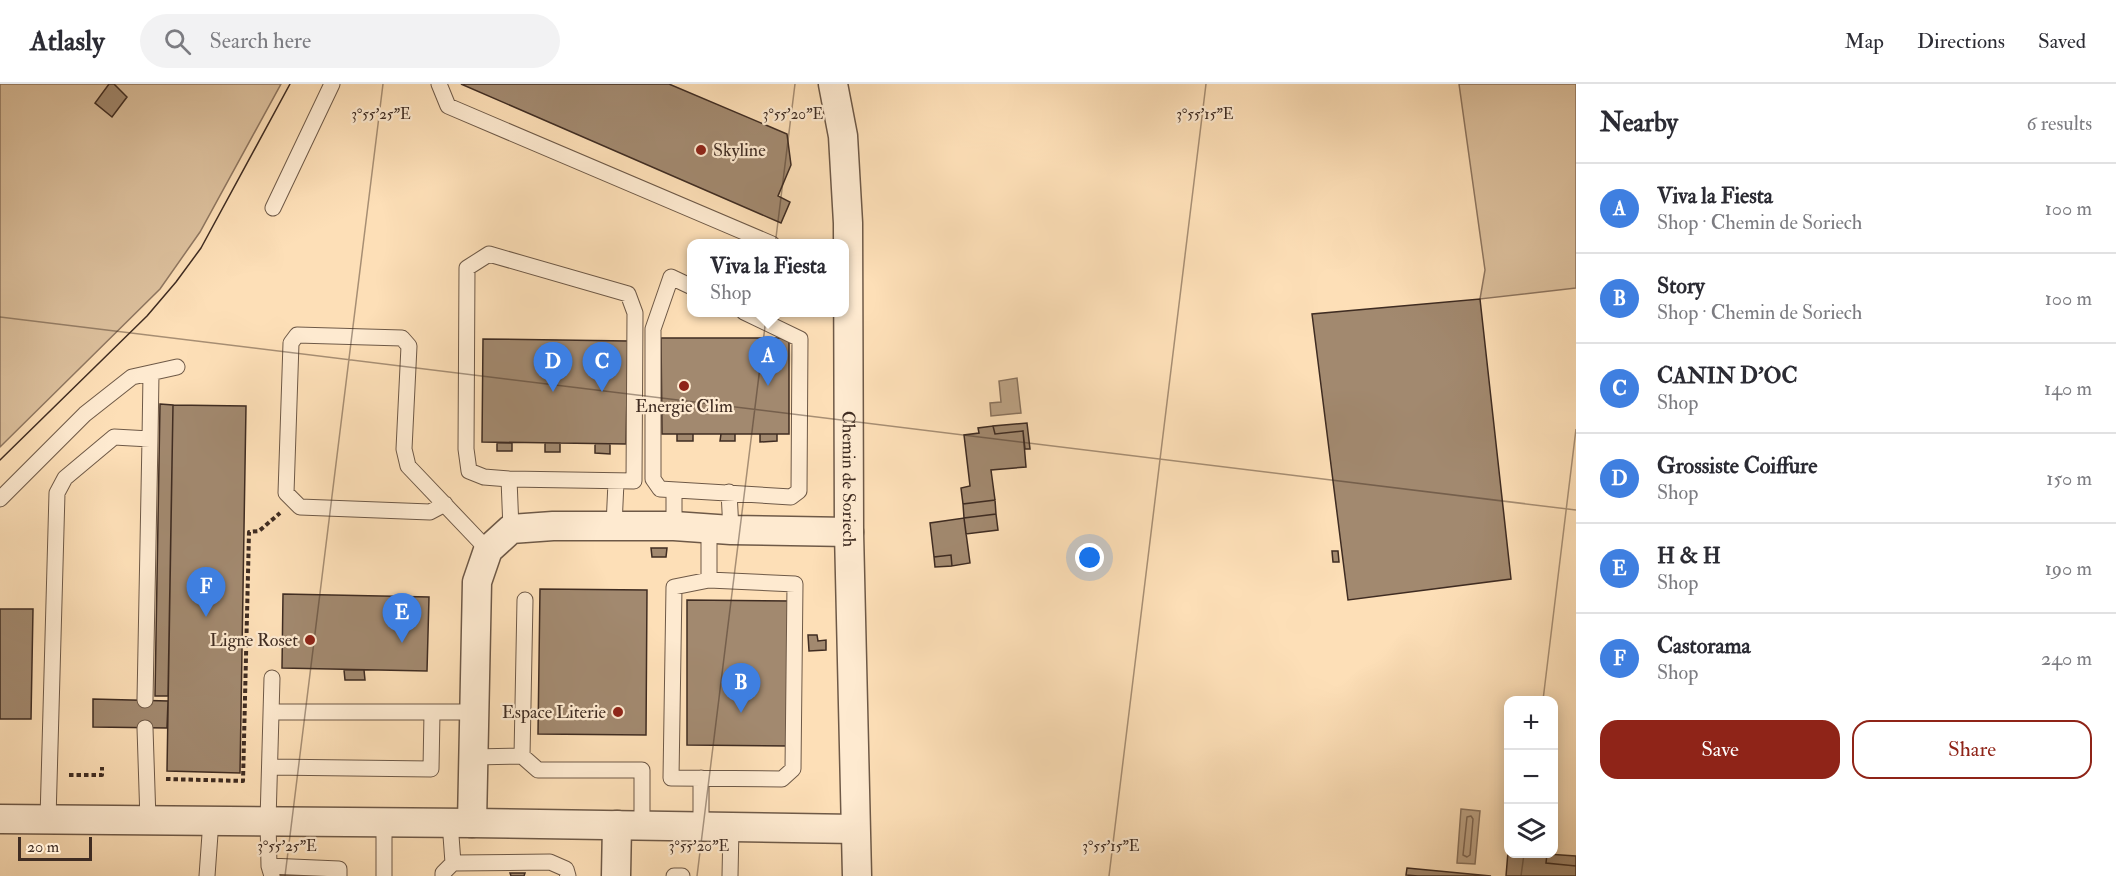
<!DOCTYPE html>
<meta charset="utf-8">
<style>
body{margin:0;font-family:"IM FELL Double Pica",serif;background:#f2f2f3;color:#2b2b33}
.controls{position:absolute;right:18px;bottom:18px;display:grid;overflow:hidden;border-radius:12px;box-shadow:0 3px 15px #0003}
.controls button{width:54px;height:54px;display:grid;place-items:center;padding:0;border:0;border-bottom:2px solid #e1e1e2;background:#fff;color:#2b2b33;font:30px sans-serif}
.scale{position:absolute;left:18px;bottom:15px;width:74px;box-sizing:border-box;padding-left:6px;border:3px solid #3f2c22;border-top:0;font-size:16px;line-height:21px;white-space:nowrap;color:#3f2c22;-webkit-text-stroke:4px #feead0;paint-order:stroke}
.you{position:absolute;left:1090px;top:474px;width:21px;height:21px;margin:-15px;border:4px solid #fff;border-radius:50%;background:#1a73e8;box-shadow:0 0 0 9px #1a73e833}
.badge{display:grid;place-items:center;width:39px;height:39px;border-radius:50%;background:#8f2418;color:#fff;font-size:20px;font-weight:700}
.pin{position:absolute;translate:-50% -50px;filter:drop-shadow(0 2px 3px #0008)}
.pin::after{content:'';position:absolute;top:32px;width:21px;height:18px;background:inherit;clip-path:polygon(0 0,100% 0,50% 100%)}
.popup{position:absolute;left:687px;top:155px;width:162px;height:78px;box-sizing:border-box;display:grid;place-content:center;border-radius:12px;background:#fff;filter:drop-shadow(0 2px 4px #0005);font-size:20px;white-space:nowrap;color:#7c7c81}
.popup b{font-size:22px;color:#2b2b33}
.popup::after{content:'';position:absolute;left:50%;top:100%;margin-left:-12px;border:12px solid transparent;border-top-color:#fff}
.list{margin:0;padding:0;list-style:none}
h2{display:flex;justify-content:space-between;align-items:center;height:78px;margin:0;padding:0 24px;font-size:26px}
h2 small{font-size:20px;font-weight:400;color:#7c7c81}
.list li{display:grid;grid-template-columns:39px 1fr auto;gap:18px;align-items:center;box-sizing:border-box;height:90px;padding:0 24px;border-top:2px solid #e1e1e2}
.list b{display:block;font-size:22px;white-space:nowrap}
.list p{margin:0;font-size:20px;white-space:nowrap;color:#7c7c81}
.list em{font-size:20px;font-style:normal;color:#7c7c81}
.actions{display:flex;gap:12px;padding:18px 24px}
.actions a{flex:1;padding:14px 0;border:2px solid #8f2418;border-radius:18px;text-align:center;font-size:21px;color:#8f2418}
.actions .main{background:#8f2418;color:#fff}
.icon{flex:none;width:33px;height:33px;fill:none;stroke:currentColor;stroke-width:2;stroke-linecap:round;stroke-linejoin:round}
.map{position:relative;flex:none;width:1576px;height:792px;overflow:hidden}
header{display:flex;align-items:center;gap:36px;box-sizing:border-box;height:84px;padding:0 30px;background:#fff;border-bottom:2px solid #e1e1e2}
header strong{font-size:28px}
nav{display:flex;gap:33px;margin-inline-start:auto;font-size:21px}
.search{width:420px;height:54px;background:#f2f2f3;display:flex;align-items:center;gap:15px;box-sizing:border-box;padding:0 21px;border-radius:33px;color:#7c7c81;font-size:22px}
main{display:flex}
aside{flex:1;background:#fff}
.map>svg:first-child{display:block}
.green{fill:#ddc19e;stroke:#8e7660;stroke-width:1.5}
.water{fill:#bca284;stroke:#8a735d;stroke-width:1.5}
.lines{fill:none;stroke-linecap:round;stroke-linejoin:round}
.shore{stroke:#7e6753;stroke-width:1.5}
.building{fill:#a2896f;stroke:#3f2c22;stroke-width:1.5}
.lane-casing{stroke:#6e5947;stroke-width:17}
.street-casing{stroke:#6e5947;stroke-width:31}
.path{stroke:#3f2c22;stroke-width:4;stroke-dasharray:4.5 3;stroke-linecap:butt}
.lane{stroke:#feead0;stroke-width:15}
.street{stroke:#feead0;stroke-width:28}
.tram{stroke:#3f2c22;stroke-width:1.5}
.ticks{fill:none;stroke:#3f2c22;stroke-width:1.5;stroke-opacity:0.45}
.poi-dot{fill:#8f2418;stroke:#feead0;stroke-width:2}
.labels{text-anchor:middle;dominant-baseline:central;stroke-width:4.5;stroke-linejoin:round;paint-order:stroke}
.poi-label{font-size:18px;fill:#3f2c22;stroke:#feead0;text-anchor:end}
.street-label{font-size:18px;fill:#3f2c22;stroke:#feead0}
.ticks-label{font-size:15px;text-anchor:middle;fill:#3f2c22;stroke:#feead0;stroke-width:4.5;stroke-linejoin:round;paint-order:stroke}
</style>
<header>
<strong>Atlasly</strong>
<div class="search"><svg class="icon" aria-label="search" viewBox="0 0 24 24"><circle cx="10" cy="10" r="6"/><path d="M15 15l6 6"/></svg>Search here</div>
<nav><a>Map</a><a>Directions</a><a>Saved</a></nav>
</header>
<main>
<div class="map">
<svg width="1576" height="792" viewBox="0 0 1576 792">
<rect width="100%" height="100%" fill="#fddfb7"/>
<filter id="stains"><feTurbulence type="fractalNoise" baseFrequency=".00333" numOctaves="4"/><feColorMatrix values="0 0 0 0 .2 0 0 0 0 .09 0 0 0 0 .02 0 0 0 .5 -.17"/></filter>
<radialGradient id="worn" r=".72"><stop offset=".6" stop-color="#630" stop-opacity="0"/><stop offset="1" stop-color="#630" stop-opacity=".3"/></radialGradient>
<!-- green -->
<path class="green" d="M0,0H281L200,148L160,205L0,363Z
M1459,0H1576V204L1480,215L1485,186Z"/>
<!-- water -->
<path class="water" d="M1017,294L1021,329L991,332L990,319L1001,318L999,297Z
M1461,725L1480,727L1475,780L1457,779Z"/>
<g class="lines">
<!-- shore -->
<path class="shore" d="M1467,733L1471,732L1473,735L1470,771L1467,773L1463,771Z"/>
</g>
<!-- building -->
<path class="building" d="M109,0H114L127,13L112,33L95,19Z
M461,0H669L787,50L791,81L778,112L790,118L781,139Z
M1480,215L1511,495L1348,516L1312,230Z
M661,254H789V350H662Z
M483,255L628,257L626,360L482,358Z
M160,320L173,321L168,612H155Z
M173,321L246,322L240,689L167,687Z
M1027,339L1030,365H1025L1023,347L995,350L993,342Z
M993,342L995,350L1023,347L1026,383L991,386L995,416L963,420L961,404L970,402L964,351L979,349L978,344Z
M677,350H693V357H677Z
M721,350H735V357H720Z
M760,350H777V357L760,358Z
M497,359H512V367H497Z
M545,359H560V368H545Z
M595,360H610V370L595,369Z
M995,416L996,430L964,434L963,420Z
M996,430L998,446L966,450L964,434Z
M964,434L970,479L952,482L951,471L934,473L930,439Z
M651,464H667L666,473H652Z
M1332,467H1338L1339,478H1333Z
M951,471L952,482L935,483L934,473Z
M540,505L647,506L646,651L538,650Z
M283,510L429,513L427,587L282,584Z
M687,516L790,517L789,662L687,661Z
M0,525H33L31,635H0Z
M808,551H817L818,557L826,556V566L809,567Z
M344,586H364L365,596H345Z
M93,615L168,617L167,644L93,643Z
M1508,768V770H1547L1546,779L1576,782V792H1506Z
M1547,770L1576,772V782L1546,779Z
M1407,784L1491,792H1418L1406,791Z
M510,789H525L524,792H511Z"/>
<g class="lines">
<defs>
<path id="lane" d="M439,0L448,22L772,160
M273,124L332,0
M489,170L628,210L635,229L634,397L509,395L484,393L469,387L466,365L467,184Z
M692,203L671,193L653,245V395L660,405L791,413L799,407L800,255L744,228
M150,355L151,289
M509,395L511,445
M674,407V442
M729,408L731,446
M0,415L85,330L132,293L177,283
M445,420L430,428L300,423L286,409L291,259L297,251L402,254L409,262L404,365L408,382L488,466
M614,442L616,398
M709,443V496L795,500L793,685L782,695L671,694L674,503L709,496
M271,628H474
M145,644L148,736
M522,672L538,686H642V741
M473,673L522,672L525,516
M270,683L431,685L432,629
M701,694V742
M48,735L57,409L65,394L114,353L150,355L145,616
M384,738V792
M450,738L453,779
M269,782L339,785V792
M207,792L211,736
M272,792L269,782L268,737L272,594
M443,792V789L453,779L550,778L566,785L568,792
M674,792H682
M730,792L731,743"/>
<g id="street">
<path id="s1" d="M833,0L843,52L848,139L849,448L857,792"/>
<path d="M0,735L472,739L855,745"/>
<path d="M472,739L477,498L488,466L511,445L553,442H674L731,446L849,448"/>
<path d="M616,792L617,741"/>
</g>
</defs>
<!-- lane casing -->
<use href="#lane" class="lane-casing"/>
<!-- street casing -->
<use href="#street" class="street-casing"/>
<!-- path -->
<path class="path" d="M69,691H102V683
M166,695L243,697L249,448L259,447L280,429"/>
<!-- lane -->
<use href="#lane" class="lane"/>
<!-- street -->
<use href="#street" class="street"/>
<!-- tram -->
<path class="tram" d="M0,376L147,232L176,198L201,164L290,0"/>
</g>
<!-- ticks -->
<path class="ticks" d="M0,233L1576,426M1543,616L1576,345M285,792L383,0M697,792L795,0M1109,792L1206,0M1521,792L1524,770"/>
<!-- markers -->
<g class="poi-dot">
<circle cx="701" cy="66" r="6"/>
<circle cx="684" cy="302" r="6"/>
<circle cx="310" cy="556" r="6"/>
<circle cx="618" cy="628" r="6"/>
</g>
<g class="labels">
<!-- poi labels -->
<g class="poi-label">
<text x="713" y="66" text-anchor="start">Skyline</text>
<text x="684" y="322" text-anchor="middle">Energie Clim</text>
<text x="298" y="556">Ligne Roset</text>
<text x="606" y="628">Espace Literie</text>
</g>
<!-- street labels -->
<g class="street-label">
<text stroke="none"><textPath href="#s1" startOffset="396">Chemin de Soriech</textPath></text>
</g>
</g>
<g class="ticks-label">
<text x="381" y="35">3°55'25"E</text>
<text x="793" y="35">3°55'20"E</text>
<text x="1205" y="35">3°55'15"E</text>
<text x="287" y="767">3°55'25"E</text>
<text x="699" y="767">3°55'20"E</text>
<text x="1111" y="767">3°55'15"E</text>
</g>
<rect width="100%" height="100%" filter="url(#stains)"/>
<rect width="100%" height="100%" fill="url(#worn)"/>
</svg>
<div class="controls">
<button>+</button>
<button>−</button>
<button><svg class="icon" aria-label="layers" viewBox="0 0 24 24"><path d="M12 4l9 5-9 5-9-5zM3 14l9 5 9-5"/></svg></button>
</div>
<div class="scale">20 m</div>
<div class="you"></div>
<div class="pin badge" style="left:768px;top:302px;background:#3f7fe0">A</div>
<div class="popup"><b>Viva la Fiesta</b>Shop</div>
<div class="pin badge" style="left:741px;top:629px;background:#3f7fe0">B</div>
<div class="pin badge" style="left:602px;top:308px;background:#3f7fe0">C</div>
<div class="pin badge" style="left:553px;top:308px;background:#3f7fe0">D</div>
<div class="pin badge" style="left:402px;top:559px;background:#3f7fe0">E</div>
<div class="pin badge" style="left:206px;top:533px;background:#3f7fe0">F</div>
</div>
<aside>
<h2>Nearby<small>6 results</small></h2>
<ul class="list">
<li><span class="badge" style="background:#3f7fe0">A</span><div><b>Viva la Fiesta</b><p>Shop · Chemin de Soriech</p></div><em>100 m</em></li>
<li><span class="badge" style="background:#3f7fe0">B</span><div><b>Story</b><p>Shop · Chemin de Soriech</p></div><em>100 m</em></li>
<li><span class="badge" style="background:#3f7fe0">C</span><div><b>CANIN D'OC</b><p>Shop</p></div><em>140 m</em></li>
<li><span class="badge" style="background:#3f7fe0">D</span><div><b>Grossiste Coiffure</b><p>Shop</p></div><em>150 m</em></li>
<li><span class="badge" style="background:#3f7fe0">E</span><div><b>H &amp; H</b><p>Shop</p></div><em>190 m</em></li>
<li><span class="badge" style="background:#3f7fe0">F</span><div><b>Castorama</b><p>Shop</p></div><em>240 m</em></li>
</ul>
<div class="actions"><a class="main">Save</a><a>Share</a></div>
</aside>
</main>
